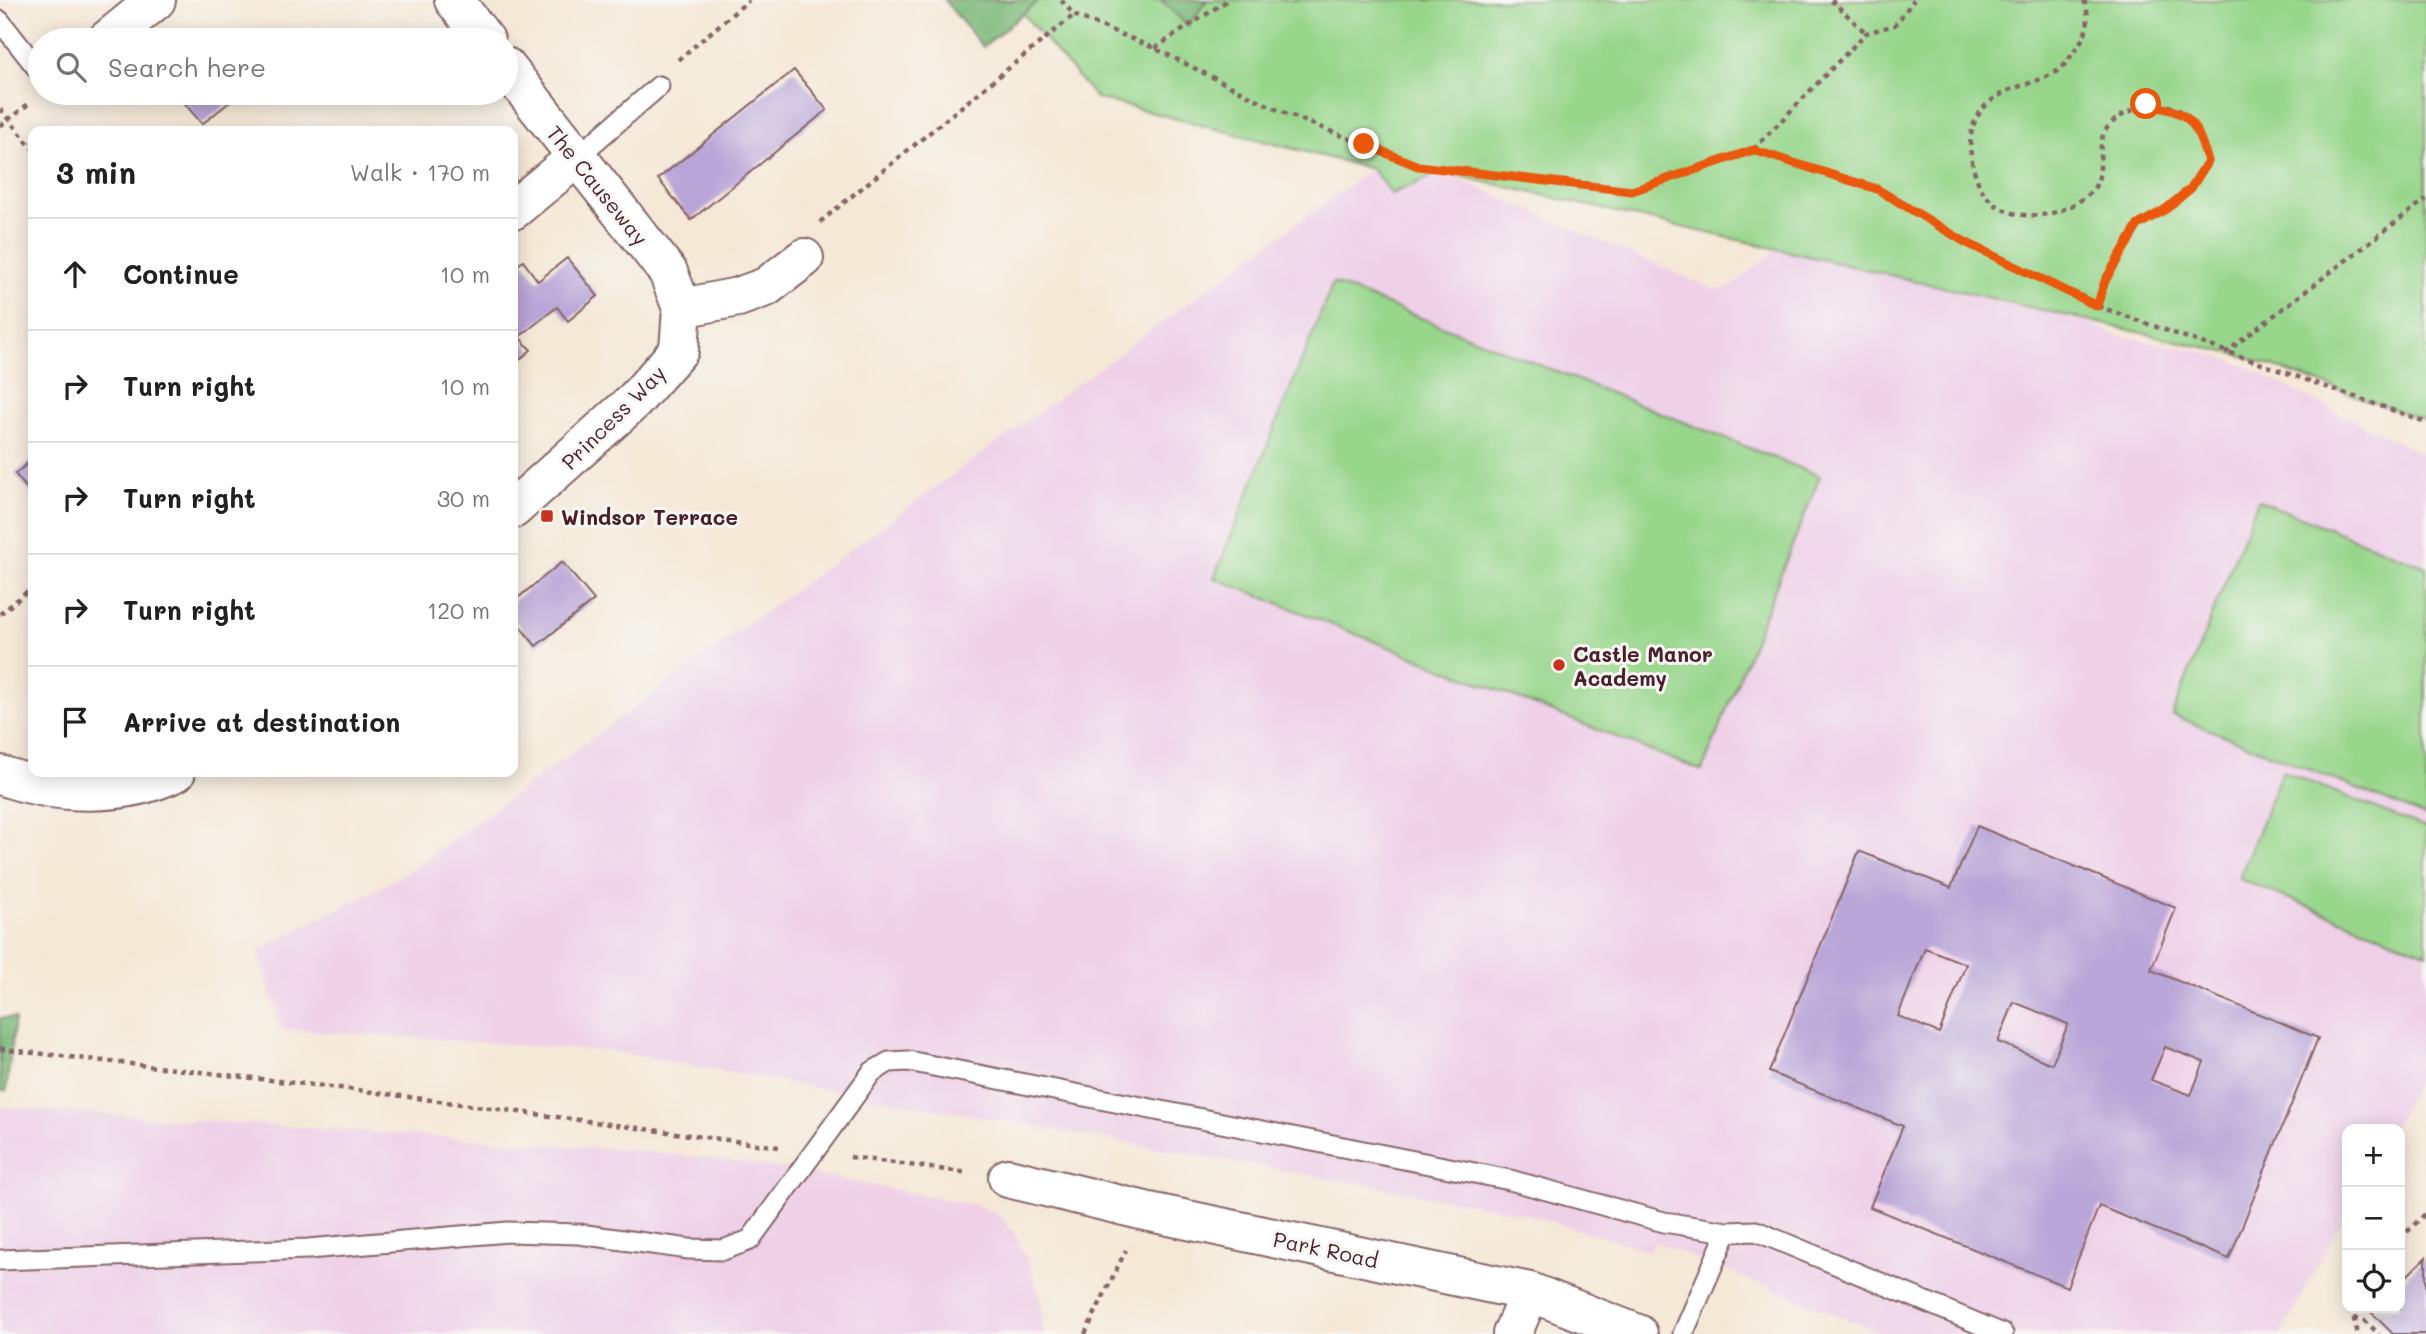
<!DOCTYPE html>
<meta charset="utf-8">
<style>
body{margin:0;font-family:Mali,sans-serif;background:#f6f6f6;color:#202124}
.controls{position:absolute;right:21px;bottom:21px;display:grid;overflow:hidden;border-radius:14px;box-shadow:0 4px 18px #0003}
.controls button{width:63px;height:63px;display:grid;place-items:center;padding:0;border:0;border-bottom:2px solid #e0e0e0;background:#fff;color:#202124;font:35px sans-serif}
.stop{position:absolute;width:21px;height:21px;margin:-16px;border:5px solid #ea580c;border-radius:50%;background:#fff}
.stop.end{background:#ea580c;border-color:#fff;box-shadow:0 2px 7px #0008}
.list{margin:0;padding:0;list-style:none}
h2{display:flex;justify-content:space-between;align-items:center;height:91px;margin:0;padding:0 28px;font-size:30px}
h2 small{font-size:23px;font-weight:400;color:#757577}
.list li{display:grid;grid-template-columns:46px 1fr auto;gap:21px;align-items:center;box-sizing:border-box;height:112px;padding:0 28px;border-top:2px solid #e0e0e0}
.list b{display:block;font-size:26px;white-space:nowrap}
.list em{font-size:23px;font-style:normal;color:#757577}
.icon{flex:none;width:38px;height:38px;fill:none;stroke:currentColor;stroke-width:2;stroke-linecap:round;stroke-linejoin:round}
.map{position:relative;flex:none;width:2426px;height:1334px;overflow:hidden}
.search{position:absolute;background:#fff;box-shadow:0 4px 18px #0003;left:28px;top:28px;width:490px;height:77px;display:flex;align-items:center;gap:18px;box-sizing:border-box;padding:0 24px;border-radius:38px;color:#757577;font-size:26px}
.panel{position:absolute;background:#fff;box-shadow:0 4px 18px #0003;left:28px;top:126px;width:490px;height:651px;border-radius:14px}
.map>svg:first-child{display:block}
.built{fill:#eed0e7}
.green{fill:#98d68c;stroke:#717a5c;stroke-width:2}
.forest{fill:#7ab778;stroke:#626b52;stroke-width:2}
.building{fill:#b9a5d7;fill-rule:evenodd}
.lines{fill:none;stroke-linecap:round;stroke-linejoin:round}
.lane-casing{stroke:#866567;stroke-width:23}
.street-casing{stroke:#866567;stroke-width:42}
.path{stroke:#866567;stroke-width:4.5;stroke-dasharray:5 5;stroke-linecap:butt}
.lane{stroke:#fff;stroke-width:19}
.street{stroke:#fff;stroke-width:38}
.route{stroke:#ea580c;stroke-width:9}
.poi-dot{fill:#c8321e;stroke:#f6f6f2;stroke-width:2.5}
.labels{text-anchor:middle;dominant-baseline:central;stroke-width:6;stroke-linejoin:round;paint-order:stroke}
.street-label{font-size:21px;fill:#4a1f2b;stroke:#f6f6f2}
.poi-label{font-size:21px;font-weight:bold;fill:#4a1f2b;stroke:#f6f6f2;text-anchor:start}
</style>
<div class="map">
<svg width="2426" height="1334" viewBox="0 0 2426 1334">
<rect width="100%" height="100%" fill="#f6f6f2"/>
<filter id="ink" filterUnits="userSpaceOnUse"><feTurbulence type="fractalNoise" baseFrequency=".0143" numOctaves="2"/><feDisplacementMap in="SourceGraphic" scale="14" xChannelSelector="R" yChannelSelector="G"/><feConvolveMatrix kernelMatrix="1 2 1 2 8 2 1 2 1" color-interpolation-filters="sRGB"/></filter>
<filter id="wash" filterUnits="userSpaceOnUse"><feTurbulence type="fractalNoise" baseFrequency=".00686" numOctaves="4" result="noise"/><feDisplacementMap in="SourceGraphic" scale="28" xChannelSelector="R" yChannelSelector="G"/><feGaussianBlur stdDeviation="1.57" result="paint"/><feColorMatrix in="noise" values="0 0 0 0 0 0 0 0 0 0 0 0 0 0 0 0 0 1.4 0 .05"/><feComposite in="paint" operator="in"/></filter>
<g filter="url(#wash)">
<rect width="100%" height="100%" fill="#f5e8d7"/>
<!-- built -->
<path class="built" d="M1372,169L1391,194L1442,172L1715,290L1730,288L1794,234L1937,249L2112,334L2211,354L2245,366L2426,456V1066L2392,1129H2347V1211L2281,1334H1884L1655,1242L1650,1251L1523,1213L609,1051L282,1029L258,950L406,874Z
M0,1107L646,1151L769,1166L980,1206L998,1215L1013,1232L1031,1268L1042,1308L1043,1334H0Z"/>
<!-- green -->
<path class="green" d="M1011,0H2426V421L2247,357L1442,172L1391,194L1372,169L1096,98Z
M1333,283L1820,476L1702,771L1214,578Z
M2258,500L2426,567V816L2172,715Z
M2282,771L2426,828V953L2239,879Z"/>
<!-- forest -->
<path class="forest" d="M944,0H1035L1037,2L983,47Z
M1161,0H1207L1188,26Z
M0,1018H15L6,1091H0Z"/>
<g id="blocks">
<!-- building -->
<path class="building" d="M794,70L827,110L691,220L658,179Z
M176,93H241L202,124Z
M567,258L598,296L568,321L557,307L519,337L531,350L513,365V269L523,261L538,281Z
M33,459V496L15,474Z
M562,562L594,600L536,646L513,618V602Z
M1977,826L2176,908L2151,970L2318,1038L2229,1259L2099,1206L2067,1287L1870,1207L1903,1126L1769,1072L1859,851L1951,888ZM1925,948L1966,964L1939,1033L1898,1016ZM2014,1002L2068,1024L2052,1064L1998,1042ZM2165,1047L2204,1062L2191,1095L2151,1080Z
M2426,1257V1334H2393L2371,1312L2375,1308H2400V1283Z"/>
</g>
</g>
<g filter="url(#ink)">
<use href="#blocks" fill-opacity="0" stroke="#866567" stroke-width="2"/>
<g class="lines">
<defs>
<path id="lane" d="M0,21L40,72
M576,158L659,86
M0,1260L308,1249L508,1232L579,1234L689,1249L723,1250L750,1240L872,1072L889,1062L908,1061L1510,1180L1664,1222L1727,1232
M1683,1334L1727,1232L1756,1231L2003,1334"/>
<path id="street" d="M454,0L485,40
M107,40L156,0
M506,67L668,272L682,308L679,350L634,401L513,509
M513,210L576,158
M682,308L738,297L766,287L804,258
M0,775C56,795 122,798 176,772
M1008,1178L1145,1211L1530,1292L1638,1334
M1512,1334L1530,1292"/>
</defs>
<!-- lane casing -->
<use href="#lane" class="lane-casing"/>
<!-- street casing -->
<use href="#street" class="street-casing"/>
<!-- path -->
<path class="path" d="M1061,0L1074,15L1154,48L1282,112L1418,166L1632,191L1753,150L1866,33L1895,25L1914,0
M1831,0L1866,33
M2084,0C2091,20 2088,32 2076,49C2071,56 2066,65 2059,70C2044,80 2027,83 2010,90C1968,107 1963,143 1978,182C1996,229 2066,222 2094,188C2105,174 2096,147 2105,131C2119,109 2163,95 2184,114C2198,128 2202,142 2208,161L2191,188L2166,209L2138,225L2105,281L2097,306
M1155,48L1228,0
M678,60L749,0
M0,109L33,149
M0,126L31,102
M1753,150L1877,189L1965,241L2097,306L2426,422
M820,222L1074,15
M2225,353L2426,199
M0,614L33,587
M0,1049L357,1090L779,1147
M850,1157L969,1173
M2400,1239L2426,1213
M2347,1291V1292
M2351,1308L2358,1334
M2354,1318L2365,1321L2379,1334
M1085,1334L1126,1250"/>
<!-- lane -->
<use href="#lane" class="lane"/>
<!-- street -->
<use href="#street" class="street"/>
</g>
</g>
<g class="lines" filter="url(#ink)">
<!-- route -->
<path class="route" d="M1364,144L1418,166L1632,191L1753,150L1877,189L1965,242L2097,306L2105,281L2138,225L2166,209L2191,188L2208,161C2194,117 2190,113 2146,104"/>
</g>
<!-- markers -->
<g class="poi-dot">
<rect x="540" y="509" width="14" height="14" rx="3.5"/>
<circle cx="1559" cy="665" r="7"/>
</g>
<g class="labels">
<!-- street labels -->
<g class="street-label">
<text transform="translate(598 185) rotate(51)">The Causeway</text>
<text transform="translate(613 417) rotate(-45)">Princess Way</text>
<text transform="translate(1326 1249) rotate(12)">Park Road</text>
</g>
<!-- poi labels -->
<g class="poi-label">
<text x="561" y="516">Windsor Terrace</text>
<text x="1573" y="653">Castle Manor<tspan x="1573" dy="24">Academy</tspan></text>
</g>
</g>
</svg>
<div class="controls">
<button>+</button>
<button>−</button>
<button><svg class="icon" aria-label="locate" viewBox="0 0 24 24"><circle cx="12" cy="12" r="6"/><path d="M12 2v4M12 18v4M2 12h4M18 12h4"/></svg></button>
</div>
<div class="stop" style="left:2146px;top:104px"></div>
<div class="stop end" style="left:1364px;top:144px"></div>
<div class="search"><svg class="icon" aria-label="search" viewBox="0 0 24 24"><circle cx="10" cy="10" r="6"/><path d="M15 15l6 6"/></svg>Search here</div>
<section class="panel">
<h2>3 min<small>Walk · 170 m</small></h2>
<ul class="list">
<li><svg class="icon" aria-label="ahead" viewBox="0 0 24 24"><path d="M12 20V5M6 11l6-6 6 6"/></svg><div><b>Continue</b></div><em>10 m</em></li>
<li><svg class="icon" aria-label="right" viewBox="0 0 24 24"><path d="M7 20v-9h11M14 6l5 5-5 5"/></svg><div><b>Turn right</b></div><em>10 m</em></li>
<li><svg class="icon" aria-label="right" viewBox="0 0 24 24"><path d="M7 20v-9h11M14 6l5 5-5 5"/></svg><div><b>Turn right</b></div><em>30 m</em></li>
<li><svg class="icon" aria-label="right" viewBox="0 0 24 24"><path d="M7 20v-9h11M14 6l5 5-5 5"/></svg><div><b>Turn right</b></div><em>120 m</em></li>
<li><svg class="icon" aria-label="arrive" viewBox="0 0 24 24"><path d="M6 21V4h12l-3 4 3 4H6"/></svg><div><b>Arrive at destination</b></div></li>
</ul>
</section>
</div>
